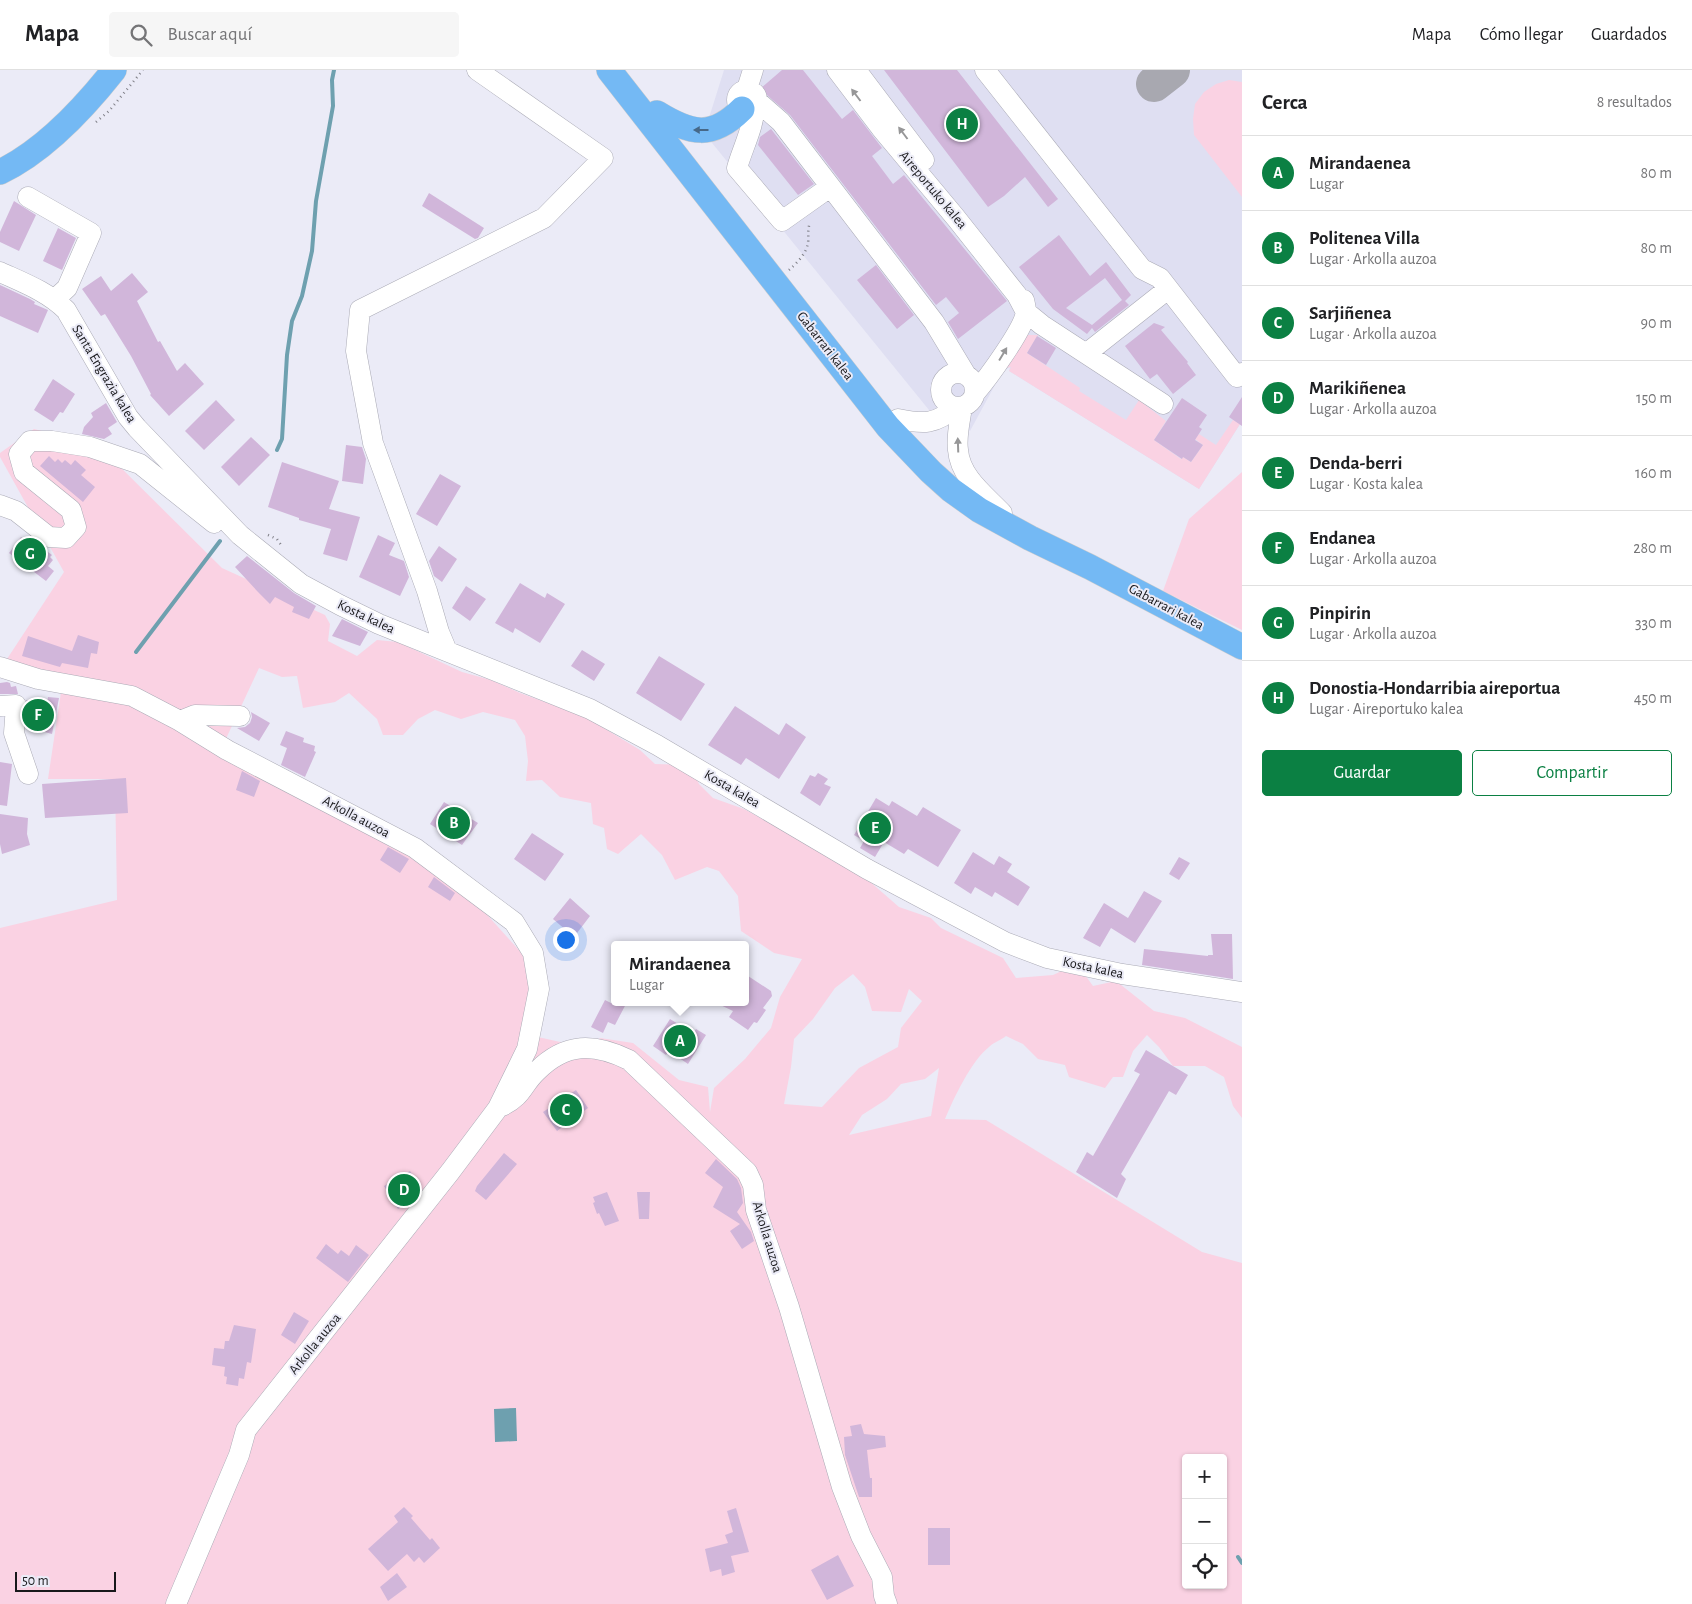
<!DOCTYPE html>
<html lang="es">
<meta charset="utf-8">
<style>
body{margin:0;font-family:"Alegreya Sans",sans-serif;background:#f6f6f6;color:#202124}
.controls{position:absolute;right:15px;bottom:15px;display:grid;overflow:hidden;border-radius:5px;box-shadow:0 1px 4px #0004}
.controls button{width:45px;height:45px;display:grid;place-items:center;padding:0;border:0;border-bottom:1px solid #e0e0e0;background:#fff;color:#202124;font:25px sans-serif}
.scale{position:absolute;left:15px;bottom:12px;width:101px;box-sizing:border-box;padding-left:5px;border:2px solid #18181b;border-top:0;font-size:14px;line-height:18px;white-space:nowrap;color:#18181b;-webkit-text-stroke:4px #ebebf7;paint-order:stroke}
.you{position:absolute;left:565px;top:869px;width:18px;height:18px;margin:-12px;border:4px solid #fff;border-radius:50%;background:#1a73e8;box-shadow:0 0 0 8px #1a73e833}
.badge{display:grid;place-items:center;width:32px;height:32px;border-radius:50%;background:#0b8043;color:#fff;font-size:16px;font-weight:700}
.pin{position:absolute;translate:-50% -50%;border:2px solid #fff;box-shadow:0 1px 5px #0006}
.popup{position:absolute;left:611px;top:871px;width:138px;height:65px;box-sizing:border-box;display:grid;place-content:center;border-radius:5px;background:#fff;filter:drop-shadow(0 1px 4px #0005);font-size:16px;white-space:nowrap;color:#757577}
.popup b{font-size:19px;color:#202124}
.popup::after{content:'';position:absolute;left:50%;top:100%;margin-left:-10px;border:10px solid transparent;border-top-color:#fff}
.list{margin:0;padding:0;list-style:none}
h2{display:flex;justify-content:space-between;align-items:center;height:65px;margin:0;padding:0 20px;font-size:21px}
h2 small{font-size:16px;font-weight:400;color:#757577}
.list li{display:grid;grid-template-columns:32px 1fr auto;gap:15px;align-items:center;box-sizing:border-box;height:75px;padding:0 20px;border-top:1px solid #e0e0e0}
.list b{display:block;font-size:19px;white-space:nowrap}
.list p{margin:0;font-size:16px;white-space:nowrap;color:#757577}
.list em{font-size:16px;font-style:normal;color:#757577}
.actions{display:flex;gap:10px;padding:15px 20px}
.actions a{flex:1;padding:11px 0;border:1px solid #0b8043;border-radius:5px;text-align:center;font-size:18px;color:#0b8043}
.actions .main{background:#0b8043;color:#fff}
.icon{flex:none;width:28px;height:28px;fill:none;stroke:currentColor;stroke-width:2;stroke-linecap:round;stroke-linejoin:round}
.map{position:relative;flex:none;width:1242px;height:1534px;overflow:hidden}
header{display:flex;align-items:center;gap:30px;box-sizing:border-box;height:70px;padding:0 25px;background:#fff;border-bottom:1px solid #e0e0e0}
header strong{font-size:24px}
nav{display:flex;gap:28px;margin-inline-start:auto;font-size:18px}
.search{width:350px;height:45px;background:#f6f6f6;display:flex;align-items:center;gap:12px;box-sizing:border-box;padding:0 18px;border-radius:5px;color:#757577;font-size:19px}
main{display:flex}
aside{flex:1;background:#fff}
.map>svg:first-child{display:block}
.built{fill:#dfdff2}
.green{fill:#fad2e3;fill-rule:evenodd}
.water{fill:#6ea0af}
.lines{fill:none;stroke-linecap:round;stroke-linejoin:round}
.stream{stroke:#6ea0af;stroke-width:4}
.taxiway{stroke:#a8a8b0;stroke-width:36}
.building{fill:#d1b6da;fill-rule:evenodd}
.minor-casing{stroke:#ababb6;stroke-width:21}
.major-casing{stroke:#cccccd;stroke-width:26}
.path{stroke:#7f7f87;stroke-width:2.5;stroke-dasharray:1 4;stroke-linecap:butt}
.minor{stroke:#fff;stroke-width:20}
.major{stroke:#74b9f4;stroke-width:25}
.oneway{fill:#979798}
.oneway2{fill:#466888}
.labels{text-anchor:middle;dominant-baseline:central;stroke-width:4;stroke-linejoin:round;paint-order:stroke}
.street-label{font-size:14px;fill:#18181b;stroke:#ebebf7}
</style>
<header>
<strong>Mapa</strong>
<div class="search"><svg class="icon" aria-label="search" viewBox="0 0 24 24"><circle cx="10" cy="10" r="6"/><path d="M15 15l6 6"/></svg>Buscar aquí</div>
<nav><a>Mapa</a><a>Cómo llegar</a><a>Guardados</a></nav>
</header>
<main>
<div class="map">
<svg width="1242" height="1534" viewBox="0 0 1242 1534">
<rect width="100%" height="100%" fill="#ebebf7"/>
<!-- built -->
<path class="built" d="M724,0H1242V351L1199,419L1009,301L1010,297L1002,302L970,361L929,340L708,68V51Z"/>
<!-- green -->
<path class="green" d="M1229,10L1242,12V127L1194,65L1193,49L1195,34L1204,22L1216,14Z
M1027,265H1038L1027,283L1080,318L1079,321L1126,350L1139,330L1166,351L1154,370L1181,389L1183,387L1191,392L1203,375L1195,369L1199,364L1216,375L1233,350L1240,354L1199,419L1009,301L1011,297L1006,298L1002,302Z
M34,359L98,375L222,498L325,545L330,554L328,571L357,586L377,570L398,572L462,602L491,610L520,623L584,646L640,680L655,694L690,695L699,714L713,728L744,739L792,765L868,810L899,837L931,848L941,858L1003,888L1016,908L1053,905L1077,894L1093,916L1116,911L1154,941L1185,948L1242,977V1048L1233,1036L1224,1007L1205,996H1173L1159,977L1147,965L1133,981L1123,1007H1113L1105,1018L1069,1007L1065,995L1038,989L1023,974L1006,966C1001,970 994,972 989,977C971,991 954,1028 945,1049L986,1050L1202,1182L1242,1193V1534H0V858L117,830L115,709H48L61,622L7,589L64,502L0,387V383ZM259,598L282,607L297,606L303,638L335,632L349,623L377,649L383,665H403L418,649L435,640L461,649L483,642L515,650L525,666L528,691L526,711L542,710L560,727L591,733L593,754L604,758L607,779L618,784L641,764L662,785L675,810L707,797L719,801L738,826L741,861L774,883L802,889L780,927L771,958L745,989L714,1018L710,1042L708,1017L679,1010L633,973L600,968L587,978L529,965L535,898L472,828L415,778L223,675ZM853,904L865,917L872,941L901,942L909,919L922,931L901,958L898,977L859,998L822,1037L784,1034L791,997L794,969L813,949L835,918ZM939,998L931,1046L849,1065L862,1045L887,1029L901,1014L925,1009ZM1186,1388H1223V1515H1186Z
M1242,402V560L1163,521L1189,449Z"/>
<!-- water -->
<path class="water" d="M516,1338L517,1371L495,1372L494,1339Z"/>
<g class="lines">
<!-- stream -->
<path class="stream" d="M277,380L282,369L287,285L292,251L302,226L312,181L316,131L333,36L332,10L334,0
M136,582L220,471
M1238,1487L1242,1493"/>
<!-- taxiway -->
<path class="taxiway" d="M1154,14L1172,0"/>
</g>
<!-- building -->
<path class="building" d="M782,0H803L842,49L853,40L882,78L872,86L893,114L904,105L1007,231L958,269L948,252L959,243L946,227L936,235L790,45L760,19Z
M884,0H957L1058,129L1048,137L1025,107L1004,126L988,137Z
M771,59L814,114L798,125L758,75L760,67Z
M429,123L484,158L478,168L475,169L422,136Z
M14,131L36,145L19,181L0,172V162Z
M58,158L76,168L62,200L43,191Z
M1059,165L1090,206L1106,192L1131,225L1125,231L1129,235L1095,262L1092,258L1087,264L1053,239L1019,197ZM1105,208L1122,230L1092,255L1066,238Z
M876,195L914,245L897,259L857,210Z
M132,203L148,222L137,231L158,272L160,271L177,301L185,293L204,314L169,346L150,325L151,324L131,286L105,244L101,246L82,219L101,206L111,221Z
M0,215L30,229L35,232L34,234L48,240L38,263L0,246Z
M1154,253L1165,257L1161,260L1188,292L1187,293L1196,305L1173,324L1157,304L1150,309L1125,276Z
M1037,266L1056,278L1046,295L1027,283Z
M53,309L75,324L63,343L60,342L53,352L34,340Z
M1242,327V356L1229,347Z
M1182,328L1207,345L1199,357L1202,359L1195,370L1203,375L1191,392L1183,387L1182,389L1154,370Z
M216,330L235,350L204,380L185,361Z
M106,333L117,352L108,358L112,364L104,369L82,364L84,357L93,347L91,343Z
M251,367L270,385L239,416L221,397Z
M346,375L362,377L366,389L363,414L342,411Z
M49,386L55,392L58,389L62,393L65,390L71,395L75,390L86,400L81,405L95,417L83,432L40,396Z
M282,392L339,411L329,439L360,447L347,491L323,484L331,459L299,450V448L268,437Z
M440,404L461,416L437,456L416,444Z
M378,465L395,473L389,485L404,491L409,507L400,526L359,507Z
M21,467L32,476L36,472L45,478L44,479L52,485L50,487L53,490L48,496L54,501L46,511L9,483Z
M439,476L457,489L442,512L434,506L429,491Z
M247,486L294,523L316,536L309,549L292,542L294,537L275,527L270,534L258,522L235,497Z
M520,513L545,528L547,523L565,534L540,573L515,558L513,563L495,553Z
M466,516L486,529L470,551L452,538Z
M342,549L368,562L360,576L332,566Z
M78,565L99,572L97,584L91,583L88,598L62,593L60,597L22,586L28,566L72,581Z
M582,580L605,594L594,611L571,596Z
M659,586L705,614L681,651L636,623Z
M7,612L10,613L11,617L16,616L18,624H0V613Z
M48,627L59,628L52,664L26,657L28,636L26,630L47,633Z
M735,636L779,665L786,653L806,667L779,709L746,688L741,695L708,675Z
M251,642L270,653L259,671L237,658L245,657L250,653L252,647Z
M286,661L304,668L303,672L315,676L314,681L316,682L305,707L281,695L287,678L280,675Z
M0,692L12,694L7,736L0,735Z
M242,701L260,711L254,727L236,720Z
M818,703L828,709L824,714L831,717L820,736L800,723L810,705L815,707Z
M126,708L128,743L45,748L42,714Z
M876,728L889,736L892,731L917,746L923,737L961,760L938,797L908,779L904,784L884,772L875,787L860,778L864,771L854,765Z
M444,732L478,753L462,775L430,754Z
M0,744L28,748L27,764L30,775L2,784L0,774Z
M532,763L564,784L545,811L514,789Z
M388,777L409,789L400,803L380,790Z
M973,782L994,795L999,786L1012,794L1007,802L1030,817L1018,836L995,822L992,827L975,817L971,824L954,813Z
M1179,787L1190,793L1179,810L1169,804Z
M434,807L455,823L450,831L428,817Z
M1144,821L1162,831L1135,873L1111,858L1100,877L1083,868L1104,833L1128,848Z
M570,828L590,846L574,867L553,849Z
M1211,864H1232L1233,909L1142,895L1144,879L1208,886V885H1213Z
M745,904L771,921L772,926L763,938L766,940L757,953L754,952L748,960L729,947L733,941L714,932H745Z
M605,930L611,933L627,932L615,955L608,952L603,963L591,957Z
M670,949L693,963L696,959L706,965L688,994L669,981L666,985L653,976Z
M1146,980L1188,1005L1176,1025L1169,1021L1121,1104L1126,1109L1117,1128L1076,1102L1087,1082L1093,1086L1140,1004L1134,1001Z
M576,1020L588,1038L557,1061L543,1042Z
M504,1083L517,1094L486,1130L475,1121L477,1116Z
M716,1089L737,1109L741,1118L743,1133L737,1142L751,1162L754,1171L742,1179L730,1161L740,1154L713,1137L723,1117L705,1103Z
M410,1101L421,1119L413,1130L398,1139L384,1116Z
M607,1122L619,1151L605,1156L599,1143L597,1144L593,1133L595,1132L593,1127Z
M637,1122H650L649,1149H639Z
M326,1174L338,1184L341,1180L349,1186L356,1175L369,1185L348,1212L316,1188Z
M294,1242L309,1251L295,1274L281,1265Z
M234,1255L256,1259L251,1293L247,1292L244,1309L239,1308L238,1316L226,1314L227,1307L224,1306L225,1297L212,1295L214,1278L224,1279L225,1271H229Z
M861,1354L864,1364L885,1366L886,1377L867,1380L870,1408H872V1427H859L845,1385L844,1367L852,1366L850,1356Z
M404,1437L413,1446L411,1448L430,1470L432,1468L440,1478L424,1493L419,1487L414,1492L407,1484L388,1501L368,1479L398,1452L394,1446Z
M736,1438L749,1482L731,1486L735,1502L722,1506L721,1499L710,1502L705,1479L728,1473L725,1465L733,1462L727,1441Z
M928,1458H950V1495H928Z
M838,1485L854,1516L827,1530L811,1500Z
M397,1503L407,1517L388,1531L380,1517Z"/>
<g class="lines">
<defs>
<path id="minor" d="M837,0L881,58L956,148L1017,225L1026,242L1042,255L1163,334
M856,0L924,90
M985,0L1142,199L1160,208L1237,307L1242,303
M747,19L753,0
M737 30a10 10 0 1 1 20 0a10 10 0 1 1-20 0Z
M757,31L781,52L934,252L966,305
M754,37C755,55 742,79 737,98L782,151L830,117
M28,127L91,163L67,218L55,229
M0,202C24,213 48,222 66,240L128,347L137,358L240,465L301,514L340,535L379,554L590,639L657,675L867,799L1005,872L1047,888L1122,904L1242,922
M1087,283L1168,219
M941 320a17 17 0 1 1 34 0a17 17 0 1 1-34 0Z
M975,323C987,309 1024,259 1026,242C1026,239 1025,234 1024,230
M962,337C960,351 956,366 958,380C960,407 985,425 1002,443
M898,349C923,354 936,355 955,337
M0,435L16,441L49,467L66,468L76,457L71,440L24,402L19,384L30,371H52L90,377L140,394L214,453
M447,581L439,562L427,521L373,373L356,281L360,240L544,148L603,88L477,0
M0,597L38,609L132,626L180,651L227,680L415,778L514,852L533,883L539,919L527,979L498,1038L450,1102L246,1360L239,1385L176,1534
M0,636L16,635L14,663L28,704
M180,651L195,645L240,646
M502,1036C523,1026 522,1015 537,1001C566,972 594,973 629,990L747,1102L753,1115L756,1140L789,1237L842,1417L861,1466L882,1507L884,1526L887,1534"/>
<path id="major" d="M609,0L888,357L931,402L951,420L979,440L1030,468L1090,497L1242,577
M657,43C691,64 712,69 742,39
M0,102C44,81 84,38 114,0"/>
</defs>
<!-- minor casing -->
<use href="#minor" class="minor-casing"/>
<!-- major casing -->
<use href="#major" class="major-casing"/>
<!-- path -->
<path class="path" d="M96,52L109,41L143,0
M789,200C797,193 806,184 808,173C809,166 807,160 810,153
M268,465L277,469L281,475"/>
<!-- minor -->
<use href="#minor" class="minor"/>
<!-- major -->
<use href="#major" class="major"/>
</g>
<!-- one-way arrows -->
<defs><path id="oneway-solid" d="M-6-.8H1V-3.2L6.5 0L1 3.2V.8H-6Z" transform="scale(1.25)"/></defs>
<g class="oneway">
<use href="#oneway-solid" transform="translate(856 25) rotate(-127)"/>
<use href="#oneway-solid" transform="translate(903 63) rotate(-127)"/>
<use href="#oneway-solid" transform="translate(1003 284) rotate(-59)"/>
<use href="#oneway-solid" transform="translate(958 375) rotate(-92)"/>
</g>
<use class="oneway2" href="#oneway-solid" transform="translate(701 60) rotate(180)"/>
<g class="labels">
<!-- street labels -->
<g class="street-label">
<text transform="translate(933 120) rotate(50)">Aireportuko kalea</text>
<text transform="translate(825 276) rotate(52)">Gabarrari kalea</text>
<text transform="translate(104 304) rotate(59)">Santa Engrazia kalea</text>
<text transform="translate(1166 537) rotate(28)">Gabarrari kalea</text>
<text transform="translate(366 547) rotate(25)">Kosta kalea</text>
<text transform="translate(732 719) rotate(30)">Kosta kalea</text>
<text transform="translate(356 747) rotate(28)">Arkolla auzoa</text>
<text transform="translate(1093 898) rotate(12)">Kosta kalea</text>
<text transform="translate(767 1167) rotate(73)">Arkolla auzoa</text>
<text transform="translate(315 1274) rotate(-51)">Arkolla auzoa</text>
</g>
</g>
</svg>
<div class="controls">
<button>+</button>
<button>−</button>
<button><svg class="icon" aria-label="locate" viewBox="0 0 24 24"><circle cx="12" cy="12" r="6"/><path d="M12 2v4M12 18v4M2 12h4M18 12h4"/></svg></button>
</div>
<div class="scale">50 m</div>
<div class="you"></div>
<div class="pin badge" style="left:680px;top:971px">A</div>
<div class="popup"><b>Mirandaenea</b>Lugar</div>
<div class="pin badge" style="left:454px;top:753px">B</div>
<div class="pin badge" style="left:566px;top:1040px">C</div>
<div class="pin badge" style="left:404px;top:1120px">D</div>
<div class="pin badge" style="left:875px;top:758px">E</div>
<div class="pin badge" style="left:38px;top:645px">F</div>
<div class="pin badge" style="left:30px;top:484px">G</div>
<div class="pin badge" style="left:962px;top:54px">H</div>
</div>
<aside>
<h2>Cerca<small>8 resultados</small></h2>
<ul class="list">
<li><span class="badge">A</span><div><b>Mirandaenea</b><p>Lugar</p></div><em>80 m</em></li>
<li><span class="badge">B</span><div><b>Politenea Villa</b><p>Lugar · Arkolla auzoa</p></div><em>80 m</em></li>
<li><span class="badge">C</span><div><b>Sarjiñenea</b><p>Lugar · Arkolla auzoa</p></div><em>90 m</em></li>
<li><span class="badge">D</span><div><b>Marikiñenea</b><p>Lugar · Arkolla auzoa</p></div><em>150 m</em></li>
<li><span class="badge">E</span><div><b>Denda-berri</b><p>Lugar · Kosta kalea</p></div><em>160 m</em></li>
<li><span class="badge">F</span><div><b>Endanea</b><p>Lugar · Arkolla auzoa</p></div><em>280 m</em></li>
<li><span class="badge">G</span><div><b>Pinpirin</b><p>Lugar · Arkolla auzoa</p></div><em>330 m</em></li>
<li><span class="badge">H</span><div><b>Donostia-Hondarribia aireportua</b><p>Lugar · Aireportuko kalea</p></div><em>450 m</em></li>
</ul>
<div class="actions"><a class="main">Guardar</a><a>Compartir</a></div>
</aside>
</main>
